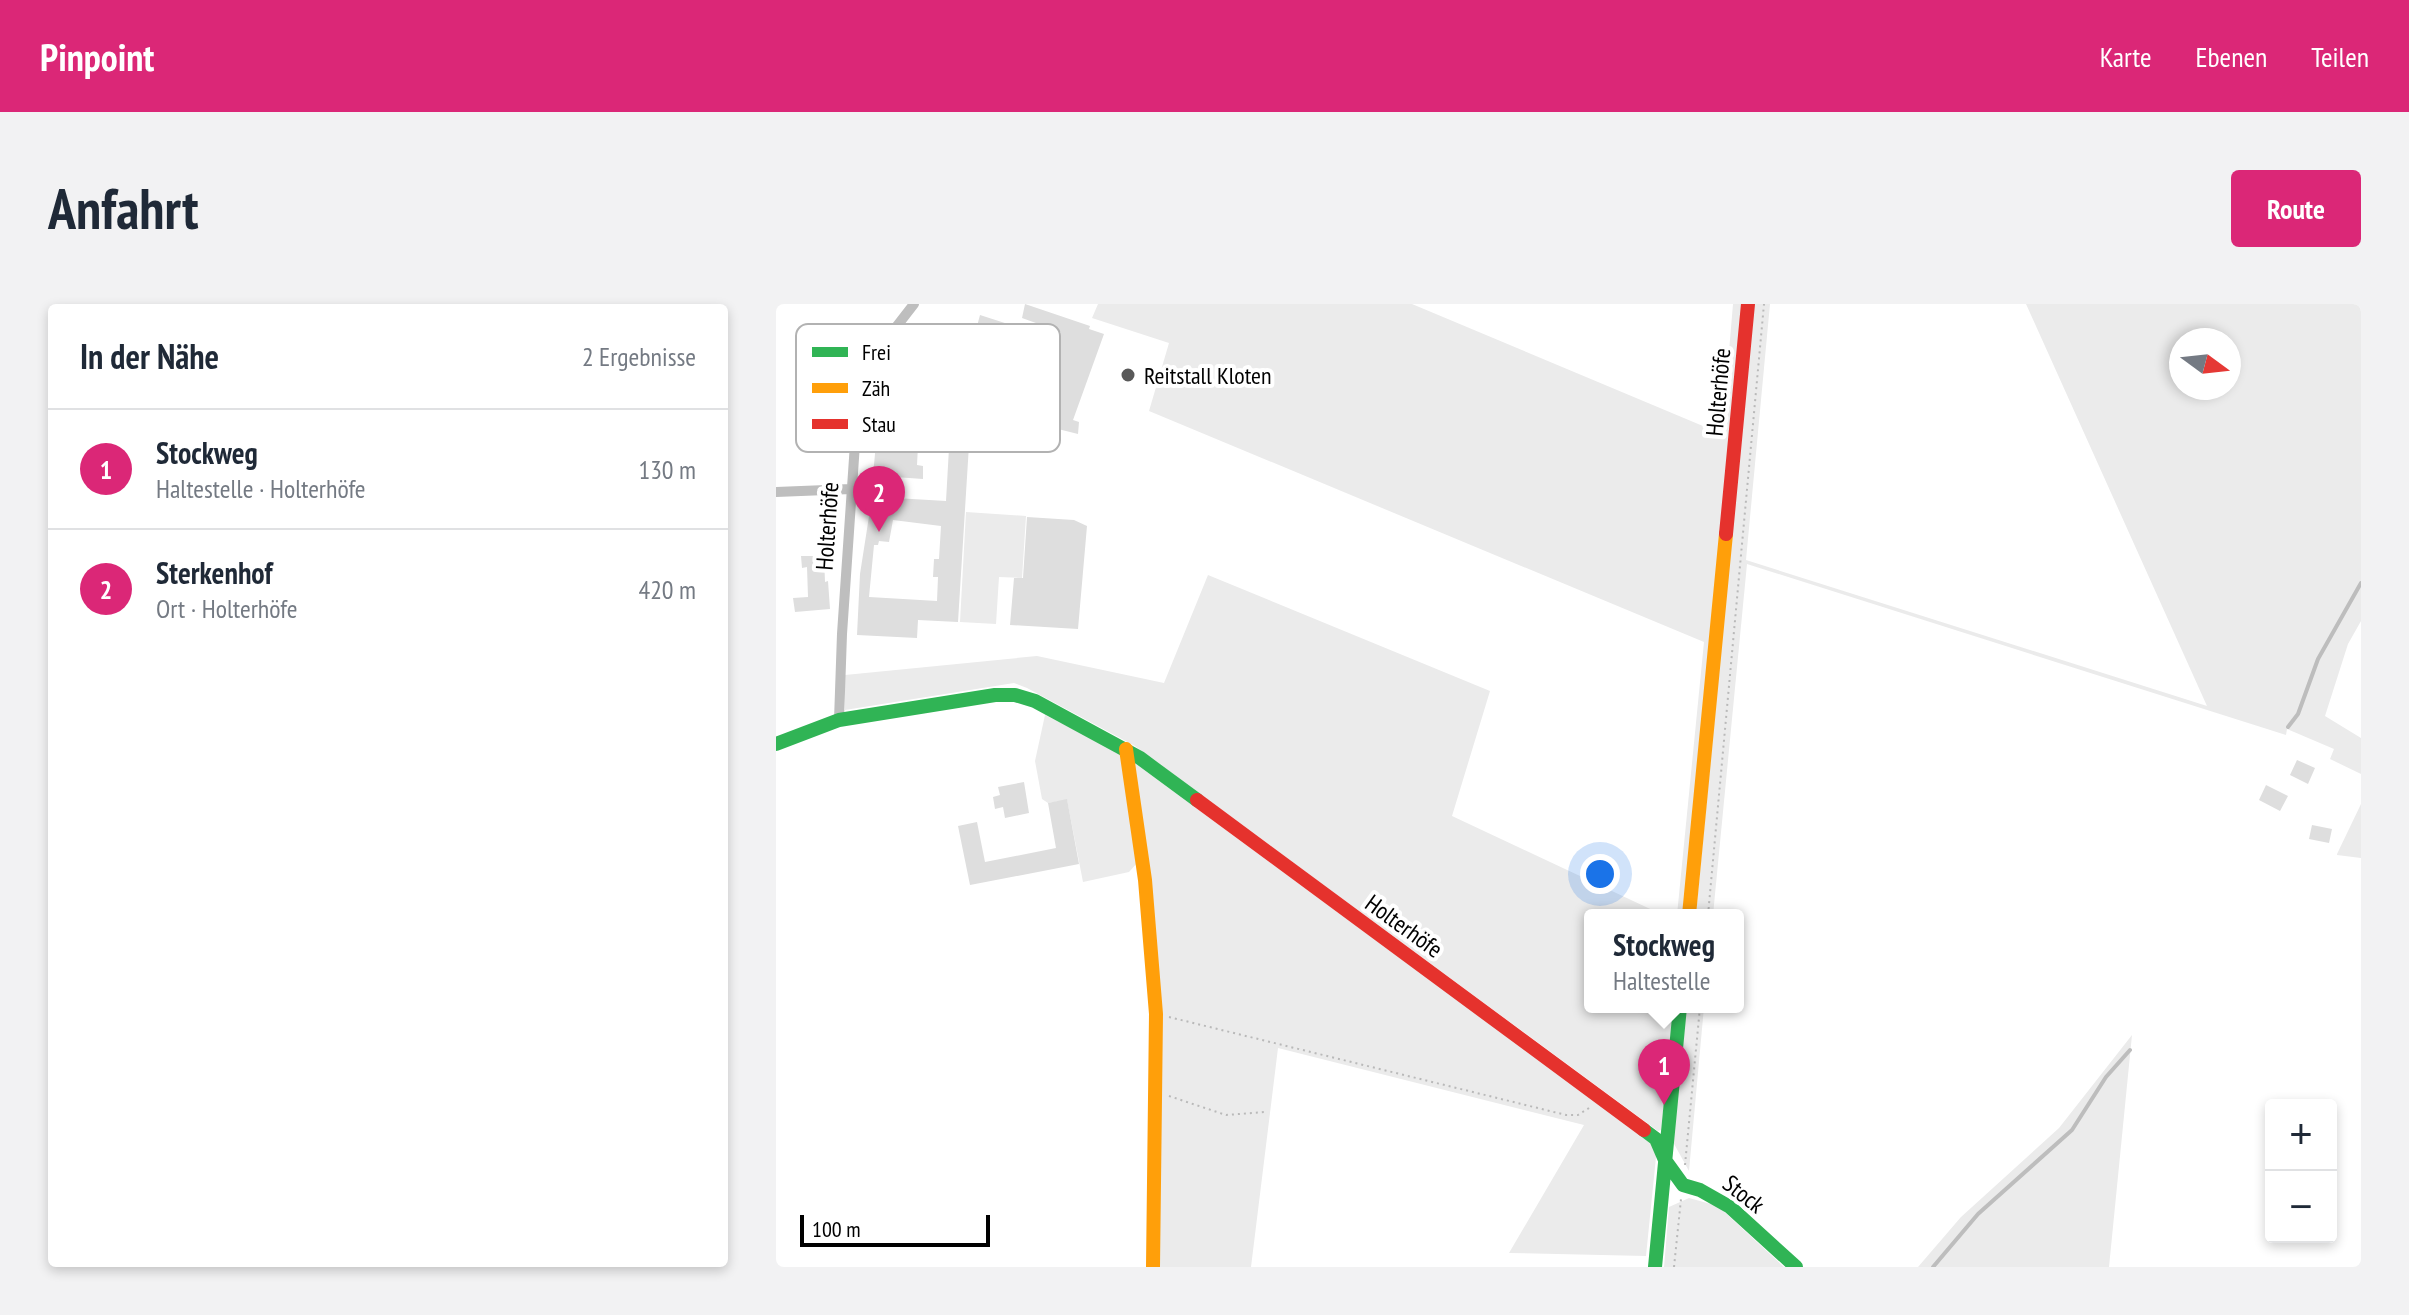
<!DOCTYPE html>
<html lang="de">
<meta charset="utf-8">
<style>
body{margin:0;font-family:"PT Sans Narrow",sans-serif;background:#f2f2f3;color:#1f2937}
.controls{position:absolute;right:24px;bottom:24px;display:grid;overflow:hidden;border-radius:8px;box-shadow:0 4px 12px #0003}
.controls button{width:72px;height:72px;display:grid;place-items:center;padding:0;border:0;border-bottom:2px solid #e0e1e3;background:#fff;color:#1f2937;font:40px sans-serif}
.compass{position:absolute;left:1393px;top:24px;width:72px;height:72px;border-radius:50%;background:#fff;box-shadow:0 4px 12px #0003;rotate:105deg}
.scale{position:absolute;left:24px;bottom:20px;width:190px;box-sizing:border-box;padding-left:8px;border:4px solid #000;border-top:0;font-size:22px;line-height:28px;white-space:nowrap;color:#000;-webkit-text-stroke:6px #fff;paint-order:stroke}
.you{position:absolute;left:824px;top:570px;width:28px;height:28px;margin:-20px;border:6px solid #fff;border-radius:50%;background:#1a73e8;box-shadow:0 0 0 12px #1a73e833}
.badge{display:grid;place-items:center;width:52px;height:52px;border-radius:50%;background:#db2777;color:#fff;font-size:26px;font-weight:700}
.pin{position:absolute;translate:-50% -66px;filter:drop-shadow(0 2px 4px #0008)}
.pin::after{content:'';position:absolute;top:42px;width:28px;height:24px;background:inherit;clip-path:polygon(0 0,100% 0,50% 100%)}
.popup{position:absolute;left:808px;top:605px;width:160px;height:104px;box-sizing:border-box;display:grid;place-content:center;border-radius:8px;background:#fff;filter:drop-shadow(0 2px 6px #0005);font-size:26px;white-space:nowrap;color:#747a83}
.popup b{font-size:30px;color:#1f2937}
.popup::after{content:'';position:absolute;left:50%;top:100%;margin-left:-16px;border:16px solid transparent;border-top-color:#fff}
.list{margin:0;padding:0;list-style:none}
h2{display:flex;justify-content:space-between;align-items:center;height:104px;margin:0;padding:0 32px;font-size:34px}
h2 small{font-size:26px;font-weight:400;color:#747a83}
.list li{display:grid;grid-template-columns:52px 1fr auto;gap:24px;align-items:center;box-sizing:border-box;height:120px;padding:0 32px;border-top:2px solid #e0e1e3}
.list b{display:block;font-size:30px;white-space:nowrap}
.list p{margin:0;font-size:26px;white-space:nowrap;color:#747a83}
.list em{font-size:26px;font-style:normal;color:#747a83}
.map{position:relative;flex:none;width:1585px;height:963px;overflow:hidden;border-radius:8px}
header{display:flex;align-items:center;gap:48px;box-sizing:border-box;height:112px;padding:0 40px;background:#db2777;color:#fff}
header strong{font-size:38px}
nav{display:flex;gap:44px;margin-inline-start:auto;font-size:28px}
.intro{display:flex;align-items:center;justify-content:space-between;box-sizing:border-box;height:192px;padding:0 48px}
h1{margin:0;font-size:56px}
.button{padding:20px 36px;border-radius:8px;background:#db2777;color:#fff;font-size:28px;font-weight:700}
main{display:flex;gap:48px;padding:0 48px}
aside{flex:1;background:#fff;border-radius:8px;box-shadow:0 4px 12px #0003}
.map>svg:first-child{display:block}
.green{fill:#ebebeb;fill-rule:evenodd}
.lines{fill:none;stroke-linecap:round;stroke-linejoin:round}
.stream{stroke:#bdbdbd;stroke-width:4}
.building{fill:#dedede;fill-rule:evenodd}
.path{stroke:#b9b9b9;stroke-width:2;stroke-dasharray:2 4;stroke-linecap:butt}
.street{stroke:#bebebe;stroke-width:10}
.fast{stroke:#30b455;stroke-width:14}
.slow{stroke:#ff9f0a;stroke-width:14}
.jam{stroke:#e5322d;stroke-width:14}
.poi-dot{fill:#595959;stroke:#fff;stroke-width:3}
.labels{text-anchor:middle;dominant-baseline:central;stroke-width:8;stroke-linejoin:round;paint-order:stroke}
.poi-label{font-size:24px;fill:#000;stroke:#fff;text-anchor:start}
.street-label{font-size:24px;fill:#000;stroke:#fff}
.key{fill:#fff;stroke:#b2b2b2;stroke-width:2}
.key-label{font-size:22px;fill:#000}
</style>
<header>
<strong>Pinpoint</strong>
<nav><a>Karte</a><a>Ebenen</a><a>Teilen</a></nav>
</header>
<div class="intro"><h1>Anfahrt</h1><a class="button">Route</a></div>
<main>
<aside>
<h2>In der Nähe<small>2 Ergebnisse</small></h2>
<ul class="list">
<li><span class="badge">1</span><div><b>Stockweg</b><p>Haltestelle · Holterhöfe</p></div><em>130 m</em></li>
<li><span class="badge">2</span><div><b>Sterkenhof</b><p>Ort · Holterhöfe</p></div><em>420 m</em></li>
</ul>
</aside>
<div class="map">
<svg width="1585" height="963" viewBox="0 0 1585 963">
<rect width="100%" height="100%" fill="#fff"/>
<!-- green -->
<path class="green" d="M322,0H636L946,130L957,0H966L907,611H901L928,338L373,107L393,39L316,14Z
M977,0H994L970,256L1431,402L1250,0H1585V317L1572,340L1549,412L1585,434V470L1554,455L1558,445L1511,425L1510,431L971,260L937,611H920ZM1405,36H1453V84H1405Z
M190,208L250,212L246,274L223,273L220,320L184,318Z
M432,271L714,387L676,512L887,611H814V703H898L885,826L882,827L359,442L251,384L238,379L69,406V371L261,352L388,379Z
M269,411L345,449L362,558L353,568L307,578L291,496L272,499L266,495L259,457Z
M356,457L881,843L870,952L733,949L808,821L502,744L475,963H382L386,746Z
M1585,500V554L1561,551V550Z
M910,703H928L913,867L897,838Z
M1356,731L1333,963H1142L1185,913L1283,824Z
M913,894L942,902L1008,963H888L893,903Z"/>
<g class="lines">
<!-- stream -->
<path class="stream" d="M1512,423L1522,410L1542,355L1585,279
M1157,963L1202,910L1296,826L1330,773L1354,746"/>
</g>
<!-- building -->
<path class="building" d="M249,0L314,22L313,25L328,30L297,116L303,118L302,130L282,125L285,114L216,96L219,84L199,78L197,86L184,82L186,75L181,73L184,61L190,63L204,11L244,24L229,70L266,80L285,28L246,14Z
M146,107L170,113L169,124L194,125L182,318L142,316L141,334L81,331L84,270L94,206L101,127L145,130ZM142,142L173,144L170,197L119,194V173L147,175V162L141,161ZM117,216L165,222L163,255H158L157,273H162L161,297L93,293L98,241H102L103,237L113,238Z
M251,213L298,216L311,222L302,325L234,321L238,274H247Z
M25,252H48L49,278L52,277L54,305L19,308L17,294L32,293L31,263L26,264Z
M1521,456L1539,464L1532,480L1514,471Z
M248,478L253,509L229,514L227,503L219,505L217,493L224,491L222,483Z
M1490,481L1512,492L1504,507L1483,496Z
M291,495L303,560L194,581L182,522L201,518L209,558L280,544L272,499Z
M1536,521L1556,525L1553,539L1533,535Z"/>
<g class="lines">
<!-- path -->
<path class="path" d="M932,611L988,0
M393,713L790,811H802L813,804
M393,792L450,811L489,808
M909,861L924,703
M898,963L905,895"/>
<!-- street -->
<path class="street" d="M0,188L75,185
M63,416L66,330L83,81L93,58L138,0"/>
<!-- fast -->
<path class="fast" d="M0,440L63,416L219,391H239L259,397L364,454L421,496
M868,826L880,835L889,856L907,881L924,886L954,903L1020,963
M879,963L904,703"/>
<!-- slow -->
<path class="slow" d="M350,445L369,576L380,710L377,963
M913,611L950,230"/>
<!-- jam -->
<path class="jam" d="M950,230L972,0
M421,496L868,826"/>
</g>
<!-- markers -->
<circle class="poi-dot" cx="352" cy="71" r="8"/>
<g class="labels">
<!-- poi labels -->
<g class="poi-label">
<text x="368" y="71">Reitstall Kloten</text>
</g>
<!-- street labels -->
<g class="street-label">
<text transform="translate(942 88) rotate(-85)">Holterhöfe</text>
<text transform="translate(51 222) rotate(-86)">Holterhöfe</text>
<text transform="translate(628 622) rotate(36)">Holterhöfe</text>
<text transform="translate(968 890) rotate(38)">Stock</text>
</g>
</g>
<!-- legend -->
<rect x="20" y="20" width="264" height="128" rx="12" class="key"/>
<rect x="36" y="43" width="36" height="10" fill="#30b455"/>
<rect x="36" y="79" width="36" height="10" fill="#ff9f0a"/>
<rect x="36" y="115" width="36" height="10" fill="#e5322d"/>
<g class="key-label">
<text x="86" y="56">Frei</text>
<text x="86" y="92">Zäh</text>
<text x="86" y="128">Stau</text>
</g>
</svg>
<div class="controls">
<button>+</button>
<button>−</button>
</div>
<svg class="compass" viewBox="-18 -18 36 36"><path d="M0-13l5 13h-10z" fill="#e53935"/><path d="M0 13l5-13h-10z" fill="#747a83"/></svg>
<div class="scale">100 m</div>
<div class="you"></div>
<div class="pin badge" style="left:888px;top:801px">1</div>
<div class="popup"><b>Stockweg</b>Haltestelle</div>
<div class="pin badge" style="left:103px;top:228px">2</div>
</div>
</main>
